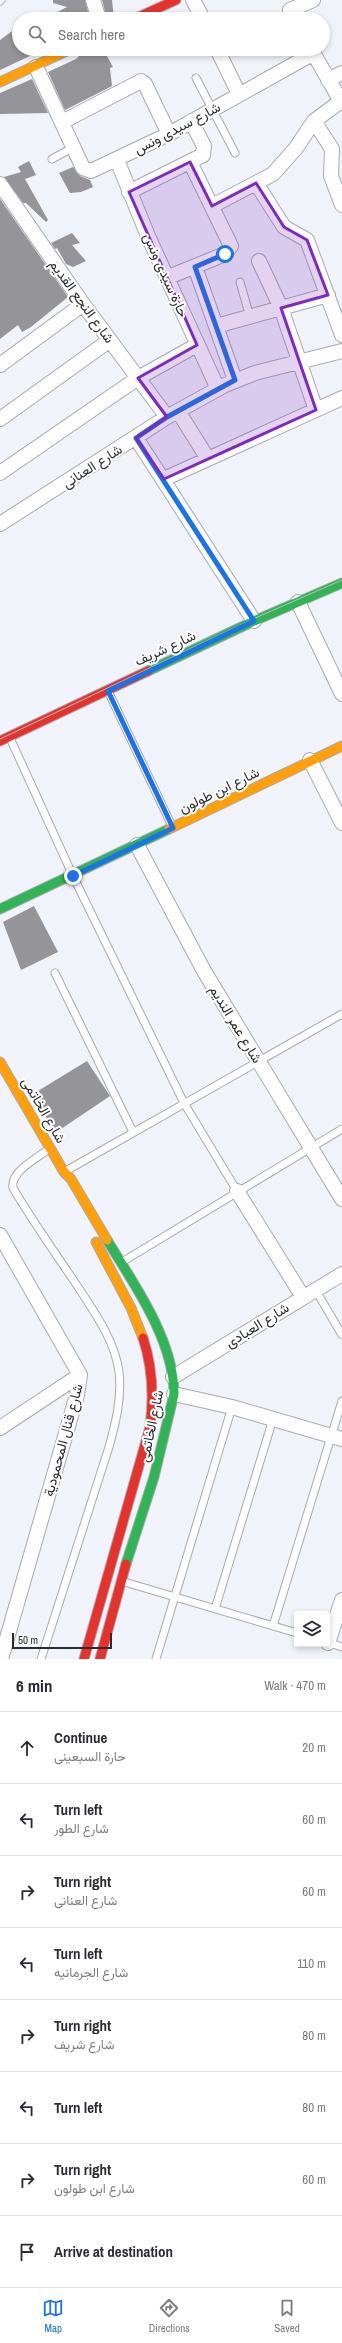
<!DOCTYPE html>
<meta charset="utf-8">
<style>
body{margin:0;font-family:"Archivo Narrow",Vazirmatn,sans-serif;background:#f7f7f7;color:#2b2b33}
.controls{position:absolute;right:12px;bottom:12px;display:grid;overflow:hidden;border-radius:4px;box-shadow:0 2px 6px #0003}
.controls button{width:36px;height:36px;display:grid;place-items:center;padding:0;border:0;border-bottom:1px solid #e1e1e2;background:#fff;color:#2b2b33;font:20px sans-serif}
.scale{position:absolute;left:12px;bottom:10px;width:100px;box-sizing:border-box;padding-left:4px;border:2px solid #2b2c31;border-top:0;font-size:11px;line-height:14px;white-space:nowrap;color:#2b2c31;-webkit-text-stroke:3px #fefefe;paint-order:stroke}
.stop{position:absolute;width:12px;height:12px;margin:-9px;border:3px solid #1a73e8;border-radius:50%;background:#fff}
.stop.end{background:#1a73e8;border-color:#fff;box-shadow:0 1px 4px #0008}
.list{margin:0;padding:0;list-style:none}
h2{display:flex;justify-content:space-between;align-items:center;height:52px;margin:0;padding:0 16px;font-size:17px}
h2 small{font-size:13px;font-weight:400;color:#7c7c81}
.list li{display:grid;grid-template-columns:26px 1fr auto;gap:12px;align-items:center;box-sizing:border-box;height:72px;padding:0 16px;border-top:1px solid #e1e1e2}
.list b{display:block;font-size:15px;white-space:nowrap}
.list p{margin:0;font-size:13px;white-space:nowrap;color:#7c7c81}
.list em{font-size:13px;font-style:normal;color:#7c7c81}
.icon{flex:none;width:22px;height:22px;fill:none;stroke:currentColor;stroke-width:2;stroke-linecap:round;stroke-linejoin:round}
.map{position:relative;flex:none;width:342px;height:1659px;overflow:hidden}
.search{position:absolute;background:#fff;box-shadow:0 2px 6px #0003;left:12px;right:12px;top:12px;height:44px;display:flex;align-items:center;gap:10px;box-sizing:border-box;padding:0 14px;border-radius:22px;color:#7c7c81;font-size:15px}
.sheet{height:628px;background:#fff}
nav{display:flex;justify-content:space-around;align-items:center;box-sizing:border-box;height:56px;border-top:1px solid #e1e1e2;background:#fff;font-size:11px;color:#7c7c81}
nav a{display:grid;justify-items:center;gap:2px}
nav .on{color:#1a73e8}
.map>svg:first-child{display:block}
.building{fill:#949499}
.lines{fill:none;stroke-linecap:round;stroke-linejoin:round}
.lane-casing{stroke:#a9aaaf;stroke-width:9}
.street-casing{stroke:#a9aaaf;stroke-width:16}
.fast-casing{stroke:#a9aaaf;stroke-width:11}
.slow-casing{stroke:#a9aaaf;stroke-width:11}
.jam-casing{stroke:#a9aaaf;stroke-width:11}
.lane{stroke:#fdfdfe;stroke-width:7}
.street{stroke:#fdfdfe;stroke-width:14}
.fast{stroke:#30b455;stroke-width:9}
.slow{stroke:#ff9f0a;stroke-width:9}
.jam{stroke:#e5322d;stroke-width:9}
.tram{stroke:#bdbec0;stroke-width:1}
.route{stroke:#1a73e8;stroke-width:5}
.marked{fill:#7b2cbf;fill-opacity:0.2;stroke:#7b2cbf;stroke-width:3;stroke-linejoin:round}
.labels{text-anchor:middle;dominant-baseline:central;stroke-width:4;stroke-linejoin:round;paint-order:stroke}
.street-label{font-size:14px;fill:#2b2c31;stroke:#fefefe}
</style>
<div class="map">
<svg width="342" height="1659" viewBox="0 0 342 1659">
<rect width="100%" height="100%" fill="#f1f3fa"/>
<!-- building -->
<path class="building" d="M53,0H85L90,19H44L67,7L53,3Z
M102,0H112L114,19H107Z
M19,26V49H45L0,70V40Z
M82,49H103L113,67L110,68L112,86L65,110L48,72L76,59L80,55Z
M32,79L48,113L0,114V93Z
M29,161L36,175L25,179L48,220L46,222L26,203H23L4,177L21,172L18,167Z
M73,167L80,176L90,180L93,187L81,192L70,193L59,173Z
M0,199L68,297L31,327L22,332L18,325L0,339Z
M72,233L80,243L72,245L86,261L73,267L66,264L57,248L55,249L51,243Z
M34,906L58,952L21,970L3,922Z
M87,1061L110,1096L55,1133L33,1094Z"/>
<g class="lines">
<defs>
<path id="lane" d="M0,1L1,0
M196,78L235,153
M52,159L74,147
M240,282L250,317
M108,691L172,826
M10,738L73,876L184,1103L237,1191
M55,973L133,1132
M64,1172L342,1014
M122,1262L342,1129
M315,1289L342,1335
M121,1581L297,1633
M215,1609L273,1419
M273,1626L342,1401
M327,1642L342,1647
M41,1659L109,1447C116,1422 122,1397 119,1372C115,1341 95,1313 78,1287C56,1254 33,1222 13,1188C10,1171 38,1158 50,1148
M156,1659L232,1407"/>
<path id="street" d="M93,0L99,19
M193,0L203,19
M290,10L313,0
M217,49L239,94
M311,49L342,103
M36,67L83,168L91,171L169,134L314,53
M328,80L342,73
M314,121L332,149L331,176L342,205
M62,122L141,81L145,84L169,134
M117,160L148,236L218,389
M256,183L284,227L307,240L342,335
M0,184L83,304L167,417
M129,192L203,155L204,146L191,121
M212,206L273,174L296,148L314,121L341,101
M259,261L281,308L316,410
M195,267L235,380
M166,278L225,254L231,246L190,162
M216,326L328,295
M0,365L83,304
M178,411L208,459
M0,419L110,340
M136,438L254,621
M0,473L138,378L197,345
M164,479L342,398
M0,524L167,417L225,385L255,373L342,351
M298,602L342,694
M310,760L342,823
M137,845L204,971L342,1199
M237,1191L303,1297
M0,1235L80,1375L77,1395L1,1659
M173,1377L342,1274
M174,1394L232,1407L342,1439
M0,1428L80,1375
M328,1643L342,1600"/>
<path id="fast" d="M148,671L254,621L342,583
M0,909L169,829
M107,1240C134,1284 174,1340 174,1394L154,1477L126,1564"/>
<path id="slow" d="M0,82L71,49
M169,829L342,746
M0,1062L64,1172L71,1179L107,1240
M96,1242L131,1308L143,1338"/>
<path id="jam" d="M134,19L176,0
M0,741L148,671
M84,1659L150,1427C154,1396 153,1368 143,1338
M100,1659L126,1564"/>
</defs>
<!-- lane casing -->
<use href="#lane" class="lane-casing"/>
<!-- street casing -->
<use href="#street" class="street-casing"/>
<!-- fast casing -->
<use href="#fast" class="fast-casing"/>
<!-- slow casing -->
<use href="#slow" class="slow-casing"/>
<!-- jam casing -->
<use href="#jam" class="jam-casing"/>
<!-- lane -->
<use href="#lane" class="lane"/>
<!-- street -->
<use href="#street" class="street"/>
<!-- fast -->
<use href="#fast" class="fast"/>
<!-- slow -->
<use href="#slow" class="slow"/>
<!-- jam -->
<use href="#jam" class="jam"/>
<!-- tram -->
<path class="tram" d="M0,739L253,619L342,580"/>
</g>
<g class="lines">
<!-- route -->
<path class="route" d="M73,876L173,828L108,691L254,621L136,438L167,417L235,380L195,267L225,254"/>
</g>
<!-- marked area -->
<path class="marked" d="M190,162L212,206L256,183L284,227L307,240L328,295L281,308L316,410L164,479L136,438L167,417L138,378L197,345L129,192Z"/>
<g class="labels">
<!-- street labels -->
<g class="street-label">
<text transform="translate(177 128) rotate(-28)">شارع سيدى ونس</text>
<text transform="translate(166 275) rotate(66)">حارة سيدى ونس</text>
<text transform="translate(82 301) rotate(54)">شارع النجع القديم</text>
<text transform="translate(92 466) rotate(-33)">شارع العنانى</text>
<text transform="translate(165 648) rotate(-25)">شارع شريف</text>
<text transform="translate(219 790) rotate(-26)">شارع ابن طولون</text>
<text transform="translate(236 1024) rotate(59)">شارع عمر النديم</text>
<text transform="translate(44 1110) rotate(60)">شارع الخاتمى</text>
<text transform="translate(257 1325) rotate(-32)">شارع العبادى</text>
<text transform="translate(151 1426) rotate(-78)">شارع الخاتمى</text>
<text transform="translate(63 1440) rotate(-75)">شارع قنال المحمودية</text>
</g>
</g>
</svg>
<div class="controls">
<button><svg class="icon" aria-label="layers" viewBox="0 0 24 24"><path d="M12 4l9 5-9 5-9-5zM3 14l9 5 9-5"/></svg></button>
</div>
<div class="scale">50 m</div>
<div class="stop" style="left:225px;top:254px"></div>
<div class="stop end" style="left:73px;top:876px"></div>
<div class="search"><svg class="icon" aria-label="search" viewBox="0 0 24 24"><circle cx="10" cy="10" r="6"/><path d="M15 15l6 6"/></svg>Search here</div>
</div>
<section class="sheet">
<h2>6 min<small>Walk · 470 m</small></h2>
<ul class="list">
<li><svg class="icon" aria-label="ahead" viewBox="0 0 24 24"><path d="M12 20V5M6 11l6-6 6 6"/></svg><div><b>Continue</b><p>حارة السبعينى</p></div><em>20 m</em></li>
<li><svg class="icon" aria-label="left" viewBox="0 0 24 24"><path d="M17 20v-9H6M10 6l-5 5 5 5"/></svg><div><b>Turn left</b><p>شارع الطور</p></div><em>60 m</em></li>
<li><svg class="icon" aria-label="right" viewBox="0 0 24 24"><path d="M7 20v-9h11M14 6l5 5-5 5"/></svg><div><b>Turn right</b><p>شارع العنانى</p></div><em>60 m</em></li>
<li><svg class="icon" aria-label="left" viewBox="0 0 24 24"><path d="M17 20v-9H6M10 6l-5 5 5 5"/></svg><div><b>Turn left</b><p>شارع الجرمانيه</p></div><em>110 m</em></li>
<li><svg class="icon" aria-label="right" viewBox="0 0 24 24"><path d="M7 20v-9h11M14 6l5 5-5 5"/></svg><div><b>Turn right</b><p>شارع شريف</p></div><em>80 m</em></li>
<li><svg class="icon" aria-label="left" viewBox="0 0 24 24"><path d="M17 20v-9H6M10 6l-5 5 5 5"/></svg><div><b>Turn left</b></div><em>80 m</em></li>
<li><svg class="icon" aria-label="right" viewBox="0 0 24 24"><path d="M7 20v-9h11M14 6l5 5-5 5"/></svg><div><b>Turn right</b><p>شارع ابن طولون</p></div><em>60 m</em></li>
<li><svg class="icon" aria-label="arrive" viewBox="0 0 24 24"><path d="M6 21V4h12l-3 4 3 4H6"/></svg><div><b>Arrive at destination</b></div></li>
</ul>
</section>
<nav>
<a class="on"><svg class="icon" aria-label="map" viewBox="0 0 24 24"><path d="M3 6l6-2 6 2 6-2v14l-6 2-6-2-6 2zM9 4v14M15 6v14"/></svg>Map</a>
<a><svg class="icon" aria-label="directions" viewBox="0 0 24 24"><path d="M12 3l9 9-9 9-9-9zM9 14v-3h6M13 9l2 2-2 2"/></svg>Directions</a>
<a><svg class="icon" aria-label="saved" viewBox="0 0 24 24"><path d="M7 4h10v16l-5-4-5 4z"/></svg>Saved</a>
</nav>
